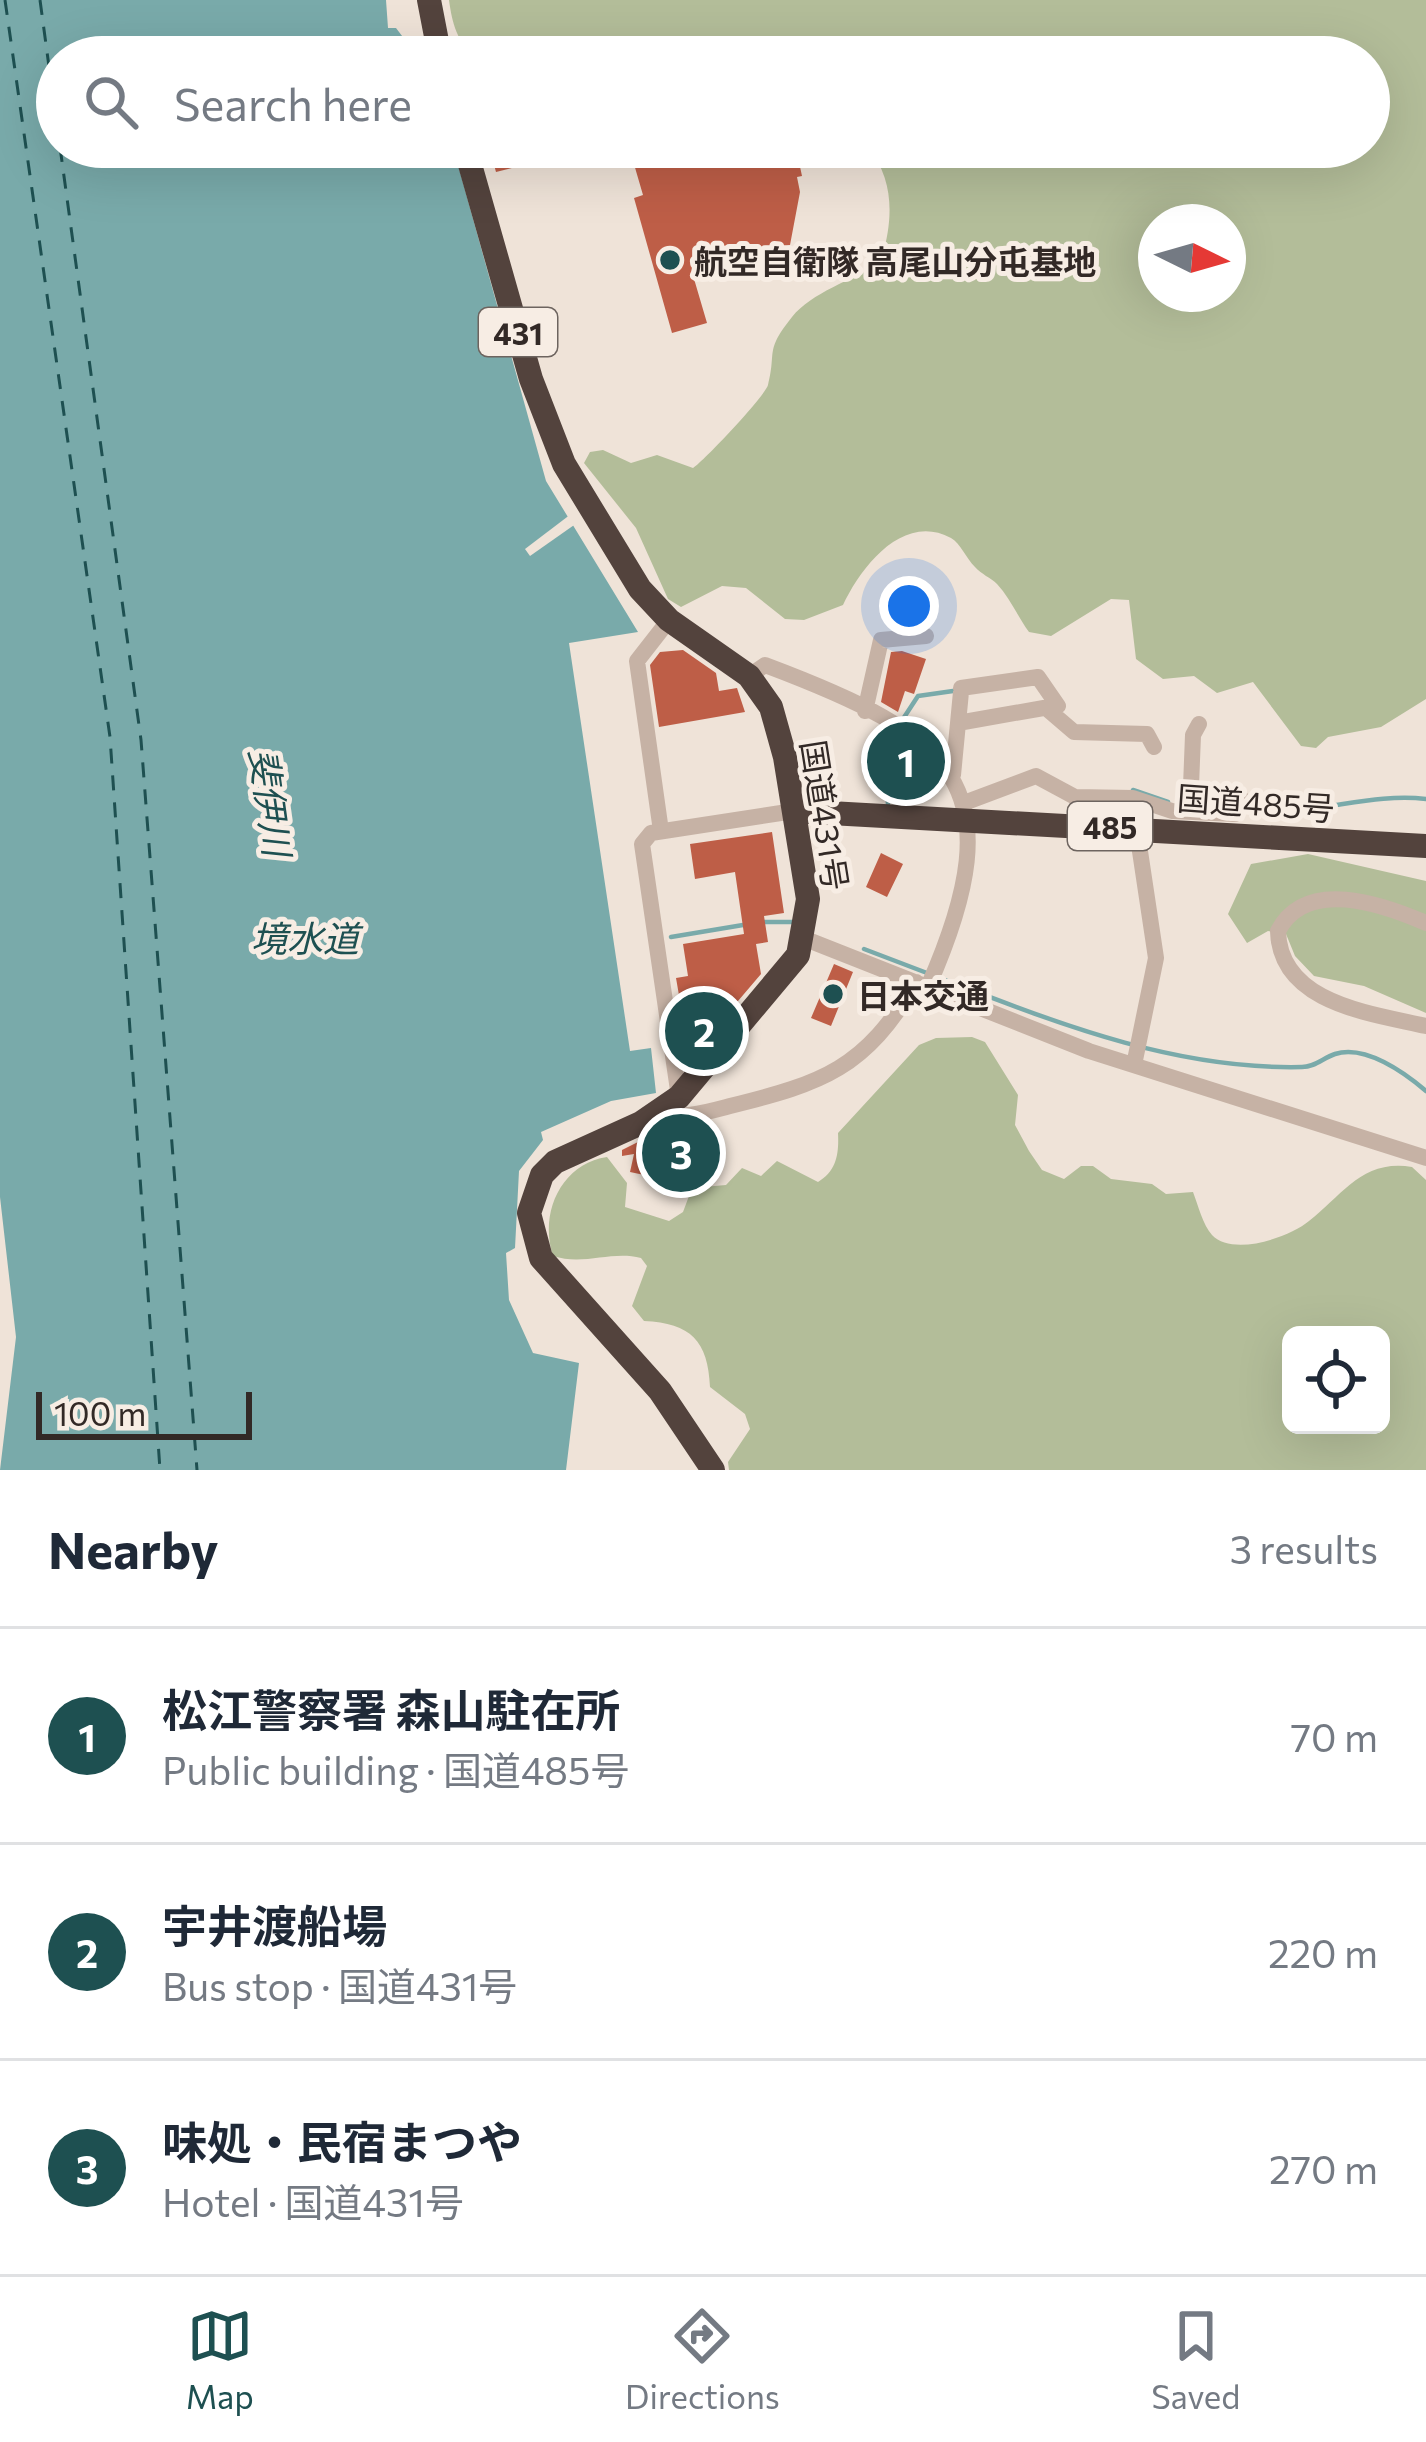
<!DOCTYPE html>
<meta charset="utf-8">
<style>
body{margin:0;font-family:Commissioner,"Noto Sans JP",sans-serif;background:#f2f2f3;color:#1f2937}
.controls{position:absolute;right:36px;bottom:36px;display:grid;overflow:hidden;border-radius:18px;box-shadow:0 12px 48px #0002}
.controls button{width:108px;height:108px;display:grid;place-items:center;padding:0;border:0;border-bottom:3px solid #e0e1e3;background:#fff;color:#1f2937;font:60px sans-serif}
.compass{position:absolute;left:1138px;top:204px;width:108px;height:108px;border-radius:50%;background:#fff;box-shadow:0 12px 48px #0002;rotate:95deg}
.scale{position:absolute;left:36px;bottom:30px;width:216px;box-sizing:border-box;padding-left:12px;border:6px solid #322926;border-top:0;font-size:33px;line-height:42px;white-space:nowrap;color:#322926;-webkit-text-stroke:9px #f7ede4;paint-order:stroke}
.you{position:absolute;left:909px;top:606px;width:42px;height:42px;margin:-30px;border:9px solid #fff;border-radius:50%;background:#1a73e8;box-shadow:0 0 0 18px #1a73e833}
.badge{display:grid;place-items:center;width:78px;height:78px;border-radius:50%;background:#1e5051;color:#fff;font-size:39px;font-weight:700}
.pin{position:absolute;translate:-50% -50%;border:6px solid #fff;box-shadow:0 3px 12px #0006}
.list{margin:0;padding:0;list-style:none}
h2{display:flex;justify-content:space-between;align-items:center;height:156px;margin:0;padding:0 48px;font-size:51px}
h2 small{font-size:39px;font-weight:400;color:#747a83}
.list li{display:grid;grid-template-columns:78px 1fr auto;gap:36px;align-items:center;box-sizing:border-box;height:216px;padding:0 48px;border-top:3px solid #e0e1e3}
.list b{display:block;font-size:45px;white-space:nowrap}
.list p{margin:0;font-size:39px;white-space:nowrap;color:#747a83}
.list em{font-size:39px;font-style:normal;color:#747a83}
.icon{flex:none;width:66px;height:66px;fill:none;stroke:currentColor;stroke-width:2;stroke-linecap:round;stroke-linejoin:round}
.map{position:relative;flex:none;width:1426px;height:1470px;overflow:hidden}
.search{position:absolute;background:#fff;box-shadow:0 12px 48px #0002;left:36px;right:36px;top:36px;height:132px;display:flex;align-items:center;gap:30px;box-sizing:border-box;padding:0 42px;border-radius:66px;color:#747a83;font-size:45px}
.sheet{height:804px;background:#fff}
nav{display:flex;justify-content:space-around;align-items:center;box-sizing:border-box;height:168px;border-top:3px solid #e0e1e3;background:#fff;font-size:33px;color:#747a83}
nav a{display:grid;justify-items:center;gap:6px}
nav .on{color:#1e5051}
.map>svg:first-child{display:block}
.green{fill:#b3bd99;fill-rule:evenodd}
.water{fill:#79aaaa}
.pier{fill:#efe3d8}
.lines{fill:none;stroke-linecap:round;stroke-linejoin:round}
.stream{stroke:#79aaaa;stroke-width:4.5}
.ferry{stroke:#1e5051;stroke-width:3;stroke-dasharray:15 12;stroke-linecap:butt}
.building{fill:#be5e47}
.minor{stroke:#c6b2a5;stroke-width:16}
.highway{stroke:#53433d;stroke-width:24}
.poi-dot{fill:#1e5051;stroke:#f7ede4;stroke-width:4.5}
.labels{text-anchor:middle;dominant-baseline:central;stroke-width:10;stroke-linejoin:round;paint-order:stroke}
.shield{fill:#f7ede4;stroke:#6d645f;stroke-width:3}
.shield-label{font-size:30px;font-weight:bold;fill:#322926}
.poi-label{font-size:33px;font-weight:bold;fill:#322926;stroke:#f7ede4;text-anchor:start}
.street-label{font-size:33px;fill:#322926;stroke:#f7ede4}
.water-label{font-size:36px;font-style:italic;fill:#1e5051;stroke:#f7ede4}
</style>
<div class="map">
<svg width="1426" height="1470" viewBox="0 0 1426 1470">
<rect width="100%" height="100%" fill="#efe3d8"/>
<!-- green -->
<path class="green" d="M449,0H1426V699L1381,727L1328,737L1316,748L1301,746L1253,682L1217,693L1194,676L1163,679L1136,659L1129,600L1111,599L1051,636L1029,632C1018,617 1010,598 997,584C991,578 981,574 975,567C966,558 961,544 951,538C903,512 861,567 843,605L804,620L785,619L746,588L722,586L681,607L668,599L636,528L584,463L590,452L603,450L631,463L657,455L693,468C703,462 765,396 768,385C777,351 764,352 792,317C811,293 853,279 880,264C893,223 896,182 868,147H1369V57H789L779,38C761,39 752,52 736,56C695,68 697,29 646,57H478C457,45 452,22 449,0ZM1156,222H1228V294H1156Z
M1308,854L1426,881V1013L1364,986L1314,976L1295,956L1286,934L1268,931L1247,943L1228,914L1251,864Z
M972,1037L985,1042L1018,1095L1015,1125L1029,1151L1042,1170L1064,1179L1081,1166H1093L1111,1179L1152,1184L1166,1194L1193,1192C1198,1205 1203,1225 1212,1235C1233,1257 1290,1237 1309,1221C1343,1195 1362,1159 1412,1167L1426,1180V1470H729L728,1462L750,1429L745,1414L710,1387C708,1341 691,1323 644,1321L632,1306L647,1266L641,1258C612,1250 584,1266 553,1256C539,1213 561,1164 607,1157L627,1183L625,1207L669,1221L683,1212L692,1188L726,1185L742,1168L761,1176L777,1161L818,1182C837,1171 839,1153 838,1133L919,1045L936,1038ZM1291,1335H1381V1425H1291Z"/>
<!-- water -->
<path class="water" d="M0,0H386L388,28H396L418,57H57V147H453L546,481L638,632L569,643L630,1051L651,1048L656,1093L611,1101L541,1132L543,1140L519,1171L515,1248L506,1253L509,1300L533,1353L579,1363L566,1470H0L16,1337L0,1197Z"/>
<!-- pier -->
<path class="pier" d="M571,514L577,523L530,556L525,549Z"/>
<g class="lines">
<!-- stream -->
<path class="stream" d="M901,722L918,696L953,691
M1133,790L1168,802
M888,804L884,738L891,732
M1248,808C1308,819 1365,792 1426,799
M760,922H796
M671,937L749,924
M864,949L927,973
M937,977C1055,1022 1173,1070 1302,1067C1315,1067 1323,1058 1335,1054C1365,1044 1405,1073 1426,1091"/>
<!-- ferry -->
<path class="ferry" d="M5,0L110,737L160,1470
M40,0L57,126
M60,147L141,740L197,1470"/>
</g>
<!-- building -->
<path class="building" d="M489,147H526L531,163L496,172Z
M629,147H733L738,164L789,151L792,164L799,162L802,176L797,177L800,192L790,245L692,272L707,323L672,333L634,198L643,195Z
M683,650L716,673L719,691L737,688L745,712L659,727L650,665L660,652Z
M902,651L926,659L914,694L905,691L898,712L881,702L891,652Z
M898,749L914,754V761L941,787H895Z
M772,832L784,913L764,916L768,942L756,944L761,974L738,1001L693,1008L691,999L680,1001L676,978L688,976L683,944L744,934L735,872L695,879L690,844Z
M881,853L903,864L887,897L866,887Z
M834,964L853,972L831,1026L811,1018Z
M693,1127L687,1184L630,1172L634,1154L622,1156V1150L638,1142L672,1150L667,1128Z"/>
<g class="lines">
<!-- minor -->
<path class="minor" d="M749,676L765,665C954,736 1017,785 928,987
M961,688L1038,677L1058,706
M1046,708L1074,732L1147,734L1154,747
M865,711L881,640L926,636
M958,723L1055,706
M953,775L961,692
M964,803L1036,776L1075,797L1133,798L1172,811L1235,814L1245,801
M1190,812L1193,735L1199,724
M661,831L637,661L669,620
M1426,923C1382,904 1306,877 1278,931C1280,1003 1369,1013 1426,1026
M803,938L1089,1051L1426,1158
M1134,1065L1156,958L1138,838
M679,1097L642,844L651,833L794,811
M657,1113C680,1120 707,1112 730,1106C823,1083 865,1069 916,982"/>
<!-- highway -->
<path class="highway" d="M429,0L440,57
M465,147L531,379L564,464L640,589L669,620L749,676L771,707L785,757L808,899L798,955L679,1097L641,1123L555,1162L542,1175L529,1213L541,1258L660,1391L713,1470
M794,811L1426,846"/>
</g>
<!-- markers -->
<g class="poi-dot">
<circle cx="670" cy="260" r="12"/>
<circle cx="833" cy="994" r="12"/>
</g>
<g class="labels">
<!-- shield labels -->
<g class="shield">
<rect x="479" y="308" width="78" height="48" rx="9"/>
<rect x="1068" y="802" width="84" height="48" rx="9"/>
</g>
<g class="shield-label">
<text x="518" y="332">431</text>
<text x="1110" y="826">485</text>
</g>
<!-- poi labels -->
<g class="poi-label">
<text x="694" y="260">航空自衛隊 高尾山分屯基地</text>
<text x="857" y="994">日本交通</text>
</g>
<!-- street labels -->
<g class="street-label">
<text transform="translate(1256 802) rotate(4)">国道485号</text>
<text transform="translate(826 815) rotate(81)">国道431号</text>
</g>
<!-- water labels -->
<g class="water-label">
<text transform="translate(272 802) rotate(82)">斐伊川</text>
<text x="305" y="937">境水道</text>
</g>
</g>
</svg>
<div class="controls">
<button><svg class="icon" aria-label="locate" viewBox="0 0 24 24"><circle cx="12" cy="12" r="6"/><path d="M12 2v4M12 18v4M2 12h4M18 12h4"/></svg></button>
</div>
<svg class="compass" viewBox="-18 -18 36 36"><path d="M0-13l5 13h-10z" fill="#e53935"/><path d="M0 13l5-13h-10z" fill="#747a83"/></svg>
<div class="scale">100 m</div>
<div class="you"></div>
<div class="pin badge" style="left:906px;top:761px">1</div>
<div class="pin badge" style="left:704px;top:1031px">2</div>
<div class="pin badge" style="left:681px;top:1153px">3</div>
<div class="search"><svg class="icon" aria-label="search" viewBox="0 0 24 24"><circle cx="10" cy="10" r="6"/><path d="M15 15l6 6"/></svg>Search here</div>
</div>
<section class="sheet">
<h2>Nearby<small>3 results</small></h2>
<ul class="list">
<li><span class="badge">1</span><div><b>松江警察署 森山駐在所</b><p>Public building · 国道485号</p></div><em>70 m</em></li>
<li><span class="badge">2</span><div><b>宇井渡船場</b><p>Bus stop · 国道431号</p></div><em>220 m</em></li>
<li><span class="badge">3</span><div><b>味処・民宿まつや</b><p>Hotel · 国道431号</p></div><em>270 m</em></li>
</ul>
</section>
<nav>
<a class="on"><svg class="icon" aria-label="map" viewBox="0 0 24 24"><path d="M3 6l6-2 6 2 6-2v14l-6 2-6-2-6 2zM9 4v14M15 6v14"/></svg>Map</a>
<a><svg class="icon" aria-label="directions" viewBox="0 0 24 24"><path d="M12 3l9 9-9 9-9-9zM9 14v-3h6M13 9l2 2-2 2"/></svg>Directions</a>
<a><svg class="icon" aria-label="saved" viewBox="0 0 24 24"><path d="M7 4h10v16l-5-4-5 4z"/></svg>Saved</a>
</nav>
